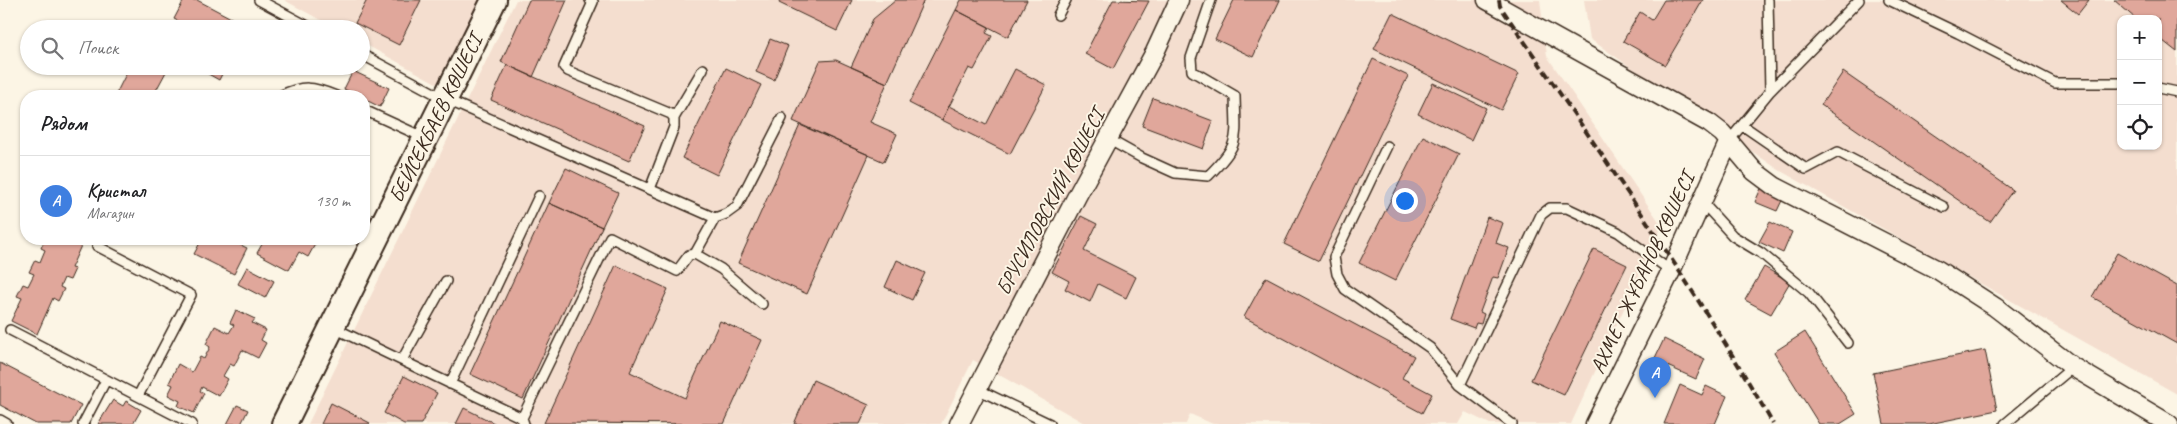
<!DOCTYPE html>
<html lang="ru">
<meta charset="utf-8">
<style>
body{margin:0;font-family:Caveat,sans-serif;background:#f6f6f6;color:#202124}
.controls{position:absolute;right:15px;top:15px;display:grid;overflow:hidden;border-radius:10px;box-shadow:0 1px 4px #0004}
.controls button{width:45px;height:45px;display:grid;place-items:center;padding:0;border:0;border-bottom:1px solid #e0e0e0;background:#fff;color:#202124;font:25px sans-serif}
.you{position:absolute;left:1404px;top:200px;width:18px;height:18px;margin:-12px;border:4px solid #fff;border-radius:50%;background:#1a73e8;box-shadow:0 0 0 8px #1a73e833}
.badge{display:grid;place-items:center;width:32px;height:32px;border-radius:50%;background:#7c3aed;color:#fff;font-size:16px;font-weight:700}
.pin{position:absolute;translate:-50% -41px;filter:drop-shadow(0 1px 2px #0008)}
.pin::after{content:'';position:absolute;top:26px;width:18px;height:15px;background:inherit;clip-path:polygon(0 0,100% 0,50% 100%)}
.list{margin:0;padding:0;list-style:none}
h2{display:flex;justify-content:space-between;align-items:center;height:65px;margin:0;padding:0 20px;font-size:21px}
h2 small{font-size:16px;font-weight:400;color:#757577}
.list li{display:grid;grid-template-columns:32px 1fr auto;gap:15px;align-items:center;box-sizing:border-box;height:90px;padding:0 20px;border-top:1px solid #e0e0e0}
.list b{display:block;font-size:19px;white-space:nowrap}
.list p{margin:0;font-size:16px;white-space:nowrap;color:#757577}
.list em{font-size:16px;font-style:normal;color:#757577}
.icon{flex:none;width:28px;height:28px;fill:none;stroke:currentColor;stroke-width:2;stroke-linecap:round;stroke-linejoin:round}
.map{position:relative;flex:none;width:2177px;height:424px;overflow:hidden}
.search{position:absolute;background:#fff;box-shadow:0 1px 4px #0004;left:20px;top:20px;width:350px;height:55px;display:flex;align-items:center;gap:12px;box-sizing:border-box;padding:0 18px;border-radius:28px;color:#757577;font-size:19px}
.panel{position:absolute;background:#fff;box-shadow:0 1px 4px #0004;left:20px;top:90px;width:350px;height:155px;border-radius:20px}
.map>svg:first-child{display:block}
.built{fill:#f4decf;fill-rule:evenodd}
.building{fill:#e0a79b;stroke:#3b2a1e}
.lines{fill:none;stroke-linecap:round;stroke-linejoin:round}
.lane-casing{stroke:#3b2a1e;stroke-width:12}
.street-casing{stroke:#3b2a1e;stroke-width:21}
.secondary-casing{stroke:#3b2a1e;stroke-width:28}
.lane{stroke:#fcf5e5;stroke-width:9}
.street{stroke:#fcf5e5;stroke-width:18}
.secondary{stroke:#fcf5e5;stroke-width:24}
.rail{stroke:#3b2a1e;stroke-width:4;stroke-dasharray:8 4;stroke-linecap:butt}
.labels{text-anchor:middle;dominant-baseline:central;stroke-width:4;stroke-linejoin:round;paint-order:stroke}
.street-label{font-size:21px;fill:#3b2a1e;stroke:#fcf5e5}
</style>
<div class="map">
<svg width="2177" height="424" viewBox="0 0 2177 424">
<rect width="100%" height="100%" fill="#fcf5e5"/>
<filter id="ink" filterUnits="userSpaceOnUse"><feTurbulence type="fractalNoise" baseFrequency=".02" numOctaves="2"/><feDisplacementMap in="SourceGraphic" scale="10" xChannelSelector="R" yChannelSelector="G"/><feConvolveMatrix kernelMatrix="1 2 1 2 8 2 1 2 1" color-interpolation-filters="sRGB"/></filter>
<g filter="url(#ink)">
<!-- built -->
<path class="built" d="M284,0H496L447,89L361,42V29H337Z
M516,0H1540L1547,56L1662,226L1571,424H1490L1465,412L1458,424H1213L1190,414L1186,424H1086L973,360L941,424H308Z
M1584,0H2177V394L1779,170L1590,39ZM2121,19H2158V146H2121Z"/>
<!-- building -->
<path class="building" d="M184,0H197L252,29H194L174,19Z
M367,0H421L399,45L355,23Z
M529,0H567L533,77L501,62Z
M780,0H852L837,31L779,3Z
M896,0H924L887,83L851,67L873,19Z
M961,0H1027L1008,37L956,10Z
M1113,0L1149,1L1113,69L1085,54Z
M1234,0H1280L1253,57L1215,39Z
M1664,0H1703L1665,65L1623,41L1640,12L1652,20Z
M2061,0H2089L2078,14Z
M2114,0H2177V52L2158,37V19H2136Z
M956,10L989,27L986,33L992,36L974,70L969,68L942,120L909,103Z
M1392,13L1519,74L1501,110L1374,49Z
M770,39L788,46L774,80L756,72Z
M1373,59L1408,76L1319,261L1284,244Z
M836,60L887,83L870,122L897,134L884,162L793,121L820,61Z
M507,65L645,126L629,161L491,100Z
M130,66H160L167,70L153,96H115Z
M194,66H226L219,80Z
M726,68L761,85L717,175L682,158Z
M1015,69L1046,85L1010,154L942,120L949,106L986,125Z
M353,71L389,88L380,107L364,99V96H358L344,89Z
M1843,72L2013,190L1990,222L1821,105Z
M1433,83L1486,108L1471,140L1418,114Z
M1153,98L1213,121L1203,149L1142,126Z
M800,125L869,155L807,294L738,263Z
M1423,136L1459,154L1395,281L1359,263Z
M566,168L618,193L602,227L549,203Z
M1763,184L1786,192L1777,211L1755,202Z
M549,203L602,227L523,399L470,374Z
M1081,216L1097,224L1084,251L1136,277L1126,298L1098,284L1090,302L1065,289L1069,281L1052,272Z
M1487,217L1503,223L1496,243L1509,248L1498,278L1493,277L1480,312L1484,314L1481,324L1476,323L1474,328L1450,319Z
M1770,222L1792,232L1783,253L1759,242Z
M45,239H84L71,268L75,269L70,280L64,278L60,287L64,289L58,301L53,298L37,334L11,321L22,298L17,296L23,284L28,286L34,274L29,272L35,260L40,262L45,250L41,248Z
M202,239H228L247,248L234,274L194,254Z
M265,239H318L308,257L299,252L289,270L257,253Z
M1594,249L1627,265L1564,395L1531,380Z
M2117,253L2177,286V344L2092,297Z
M897,260L925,273L912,300L885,287Z
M616,265L668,289L630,372L685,398L720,321L762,340L724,424L544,423Z
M247,267L274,281L265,298L238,284Z
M1764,267L1790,282L1771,314L1745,300Z
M1266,277L1414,356L1402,378L1432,394L1422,413L1244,317Z
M236,310L255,319L252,323L266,330L261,340L266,343L258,358L242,350L234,366L230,364L223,376L228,379L219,396L202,387L200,391L204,393L194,413L178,406L180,401L168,395L173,385L169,383L178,364L192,372L200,357L204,359L210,347L206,344L215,326L229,333L234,325L230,323Z
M1805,332L1856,414L1840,424H1819L1774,352Z
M1664,339L1705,359L1696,379L1654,360Z
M1985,350L1997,410L1929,424H1884L1873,373Z
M0,363L81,405L71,424H36L0,405Z
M404,376L437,393L421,424H404L384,413Z
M813,380L869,405L860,424H794Z
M1680,385L1702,395L1706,386L1727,396L1715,424H1664Z
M113,400L123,406L126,401L141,410L133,424H98Z
M331,403L370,423L369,424H321Z
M237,405L248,410L241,424H227Z
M464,408L496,424H456Z"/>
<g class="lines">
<defs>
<path id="lane" d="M259,0L313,29
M590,0L593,2L564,67L568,71L671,114L674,118V127L650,189
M1768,0L1770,91
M1889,0L1958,33L2055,83H2121
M1058,15L1066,0
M361,54L445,99L715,218L726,214L737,206L782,118
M2158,88L2177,92
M280,96C302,85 313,86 336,96
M364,110L425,138
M674,118L703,69
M1742,125L1806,169L1838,152L1944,207
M1108,139L1142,158L1175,173L1208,176C1241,143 1236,141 1235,96L1192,71L1191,58L1211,0
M1729,141L1770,91L1859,0
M1387,146L1334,257L1337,274L1345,289L1430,348L1460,385L1512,424
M1702,202L1733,236L1761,253L1809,293L1848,343
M97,246L191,295L138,396
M695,254L715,218
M332,327L522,418L524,424
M10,330L192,424
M402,360L446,281
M450,384L539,196
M1460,385L1541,215L1550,208H1567L1618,232L1671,271
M977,389L1050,424
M522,418L610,237L677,271L689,255L695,254L721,269L762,304
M0,420L7,424
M83,424L106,380
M2005,424L2073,367"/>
<path id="street" d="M1487,0L1709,123L1722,133L1754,171L1774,186L1938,270L1995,307L2073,367L2169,424
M959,424L1077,196L1155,52L1179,0
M1595,424L1671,271L1729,141"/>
<g id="secondary">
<path id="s1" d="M284,424L494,0"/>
</g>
</defs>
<!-- lane casing -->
<use href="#lane" class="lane-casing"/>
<!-- street casing -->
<use href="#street" class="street-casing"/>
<!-- secondary casing -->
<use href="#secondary" class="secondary-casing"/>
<!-- lane -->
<use href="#lane" class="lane"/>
<!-- street -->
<use href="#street" class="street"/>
<!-- secondary -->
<use href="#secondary" class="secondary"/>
<!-- rail -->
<path class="rail" d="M1499,0L1500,6C1594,144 1690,279 1773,424"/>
</g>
</g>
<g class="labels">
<!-- street labels -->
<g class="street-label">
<text stroke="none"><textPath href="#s1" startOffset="341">БЕЙСЕКБАЕВ КӨШЕСІ</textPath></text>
<text transform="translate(1050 202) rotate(-62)">БРУСИЛОВСКИЙ КӨШЕСІ</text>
<text transform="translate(1642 273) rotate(-65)">АХМЕТ ЖҰБАНОВ КӨШЕСІ</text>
</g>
</g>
</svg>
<div class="controls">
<button>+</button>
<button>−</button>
<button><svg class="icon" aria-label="locate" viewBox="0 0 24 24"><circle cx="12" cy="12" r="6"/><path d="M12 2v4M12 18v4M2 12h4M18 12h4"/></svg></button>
</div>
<div class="you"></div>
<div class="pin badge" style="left:1655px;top:398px;background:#3f7fe0">A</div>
<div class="search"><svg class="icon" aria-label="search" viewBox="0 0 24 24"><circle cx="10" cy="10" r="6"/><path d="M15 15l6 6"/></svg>Поиск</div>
<section class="panel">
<h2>Рядом<small></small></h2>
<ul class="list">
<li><span class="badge" style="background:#3f7fe0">A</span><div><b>Кристал</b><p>Магазин</p></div><em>130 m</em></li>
</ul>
</section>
</div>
